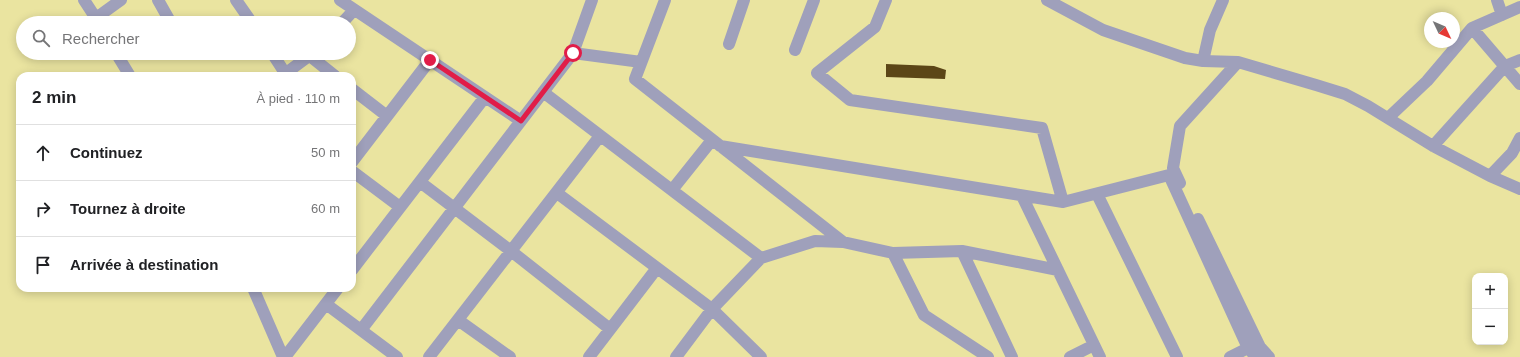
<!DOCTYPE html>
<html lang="fr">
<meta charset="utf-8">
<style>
body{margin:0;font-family:Helvetica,sans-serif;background:#f6f6f6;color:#202124}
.controls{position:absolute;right:12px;bottom:12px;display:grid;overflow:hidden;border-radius:8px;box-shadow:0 2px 10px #0003}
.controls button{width:36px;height:36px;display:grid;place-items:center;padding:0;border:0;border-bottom:1px solid #e0e0e0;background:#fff;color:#202124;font:20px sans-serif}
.compass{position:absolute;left:1424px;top:12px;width:36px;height:36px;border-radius:50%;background:#fff;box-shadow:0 2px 10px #0003;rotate:134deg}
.stop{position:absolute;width:12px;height:12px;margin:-9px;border:3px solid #e11d48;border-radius:50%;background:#fff}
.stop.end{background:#e11d48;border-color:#fff;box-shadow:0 1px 4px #0008}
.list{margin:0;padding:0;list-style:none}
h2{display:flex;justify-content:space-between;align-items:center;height:52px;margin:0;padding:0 16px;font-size:17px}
h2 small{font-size:13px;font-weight:400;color:#757577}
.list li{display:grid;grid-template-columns:26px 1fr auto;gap:12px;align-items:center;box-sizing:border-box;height:56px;padding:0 16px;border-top:1px solid #e0e0e0}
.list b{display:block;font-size:15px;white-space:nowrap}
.list em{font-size:13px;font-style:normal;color:#757577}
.icon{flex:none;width:22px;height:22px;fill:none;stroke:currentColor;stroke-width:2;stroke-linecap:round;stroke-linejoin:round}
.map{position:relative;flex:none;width:1520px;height:357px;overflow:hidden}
.search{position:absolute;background:#fff;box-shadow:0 2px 10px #0003;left:16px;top:16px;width:340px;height:44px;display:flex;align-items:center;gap:10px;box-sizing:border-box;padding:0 14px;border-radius:22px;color:#757577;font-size:15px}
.panel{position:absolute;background:#fff;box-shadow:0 2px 10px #0003;left:16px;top:72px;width:340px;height:220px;border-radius:12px}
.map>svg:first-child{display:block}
.building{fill:#5c4617}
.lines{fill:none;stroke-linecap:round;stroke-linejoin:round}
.minor{stroke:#9fa0bb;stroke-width:12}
.route{stroke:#e11d48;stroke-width:5}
</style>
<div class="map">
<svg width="1520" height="357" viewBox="0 0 1520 357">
<rect width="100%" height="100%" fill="#eae4a0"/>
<!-- building -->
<path class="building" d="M886,64L934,66L946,70L945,79L886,77Z"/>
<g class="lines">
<!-- minor -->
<path class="minor" d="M84,0L99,23
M158,0L171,23
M236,0L252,23
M340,0L521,121
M665,0L635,79L843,242
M886,0L875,27L817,73L850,100L1042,128L1063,202
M1047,0L1103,30L1185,58L1203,61L1238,62L1316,85L1345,94L1368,106L1433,146L1490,176L1520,189
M1497,0L1502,15
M96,18L121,0
M342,23L354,10
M1472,28L1520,84
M729,44L744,0
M795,50L814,0
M116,53L130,76
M272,53L285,73
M573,53L641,62
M310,56L335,76
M1203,61L1210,30L1223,0
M282,76L313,53
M352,89L387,116
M543,92L761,258
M1388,118L1427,81L1472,28L1520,7
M720,146L1063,202L1169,175L1248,348L1256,357
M1433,146L1505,66L1520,60
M352,162L430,60
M352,171L400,207
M1490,176L1512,153L1520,138
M420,182L511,251L610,329
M1180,183L1173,168L1180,126L1238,62
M672,190L712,140
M557,193L712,309L761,357
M1097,194L1177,357
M1022,196L1100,357
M1198,219L1260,347L1269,357
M962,251L1012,357
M893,253L924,315L988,357
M352,270L485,97
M253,288L283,357
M326,304L397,357
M458,320L510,357
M361,330L573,53L592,0
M285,357L338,288
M429,357L600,136
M589,357L657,268
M676,357L712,309L761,258L815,241L843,242L893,253L962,251L1058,270
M1070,357L1094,345
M1230,357L1248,348"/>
</g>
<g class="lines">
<!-- route -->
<path class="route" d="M430,60L521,121L573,53"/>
</g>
</svg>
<div class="controls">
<button>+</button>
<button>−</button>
</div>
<svg class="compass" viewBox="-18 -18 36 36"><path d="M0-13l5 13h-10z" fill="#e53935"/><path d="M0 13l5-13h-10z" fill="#757577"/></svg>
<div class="stop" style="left:573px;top:53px"></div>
<div class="stop end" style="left:430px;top:60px"></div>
<div class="search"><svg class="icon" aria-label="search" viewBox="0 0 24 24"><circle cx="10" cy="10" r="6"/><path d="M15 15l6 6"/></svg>Rechercher</div>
<section class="panel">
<h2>2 min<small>À pied · 110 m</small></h2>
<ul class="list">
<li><svg class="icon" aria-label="ahead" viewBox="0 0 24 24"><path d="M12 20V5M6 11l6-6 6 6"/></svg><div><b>Continuez</b></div><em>50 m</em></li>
<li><svg class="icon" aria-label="right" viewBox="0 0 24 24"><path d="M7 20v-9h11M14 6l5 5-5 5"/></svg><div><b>Tournez à droite</b></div><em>60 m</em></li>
<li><svg class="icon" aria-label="arrive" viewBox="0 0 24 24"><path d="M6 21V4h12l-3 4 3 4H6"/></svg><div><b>Arrivée à destination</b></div></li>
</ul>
</section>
</div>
